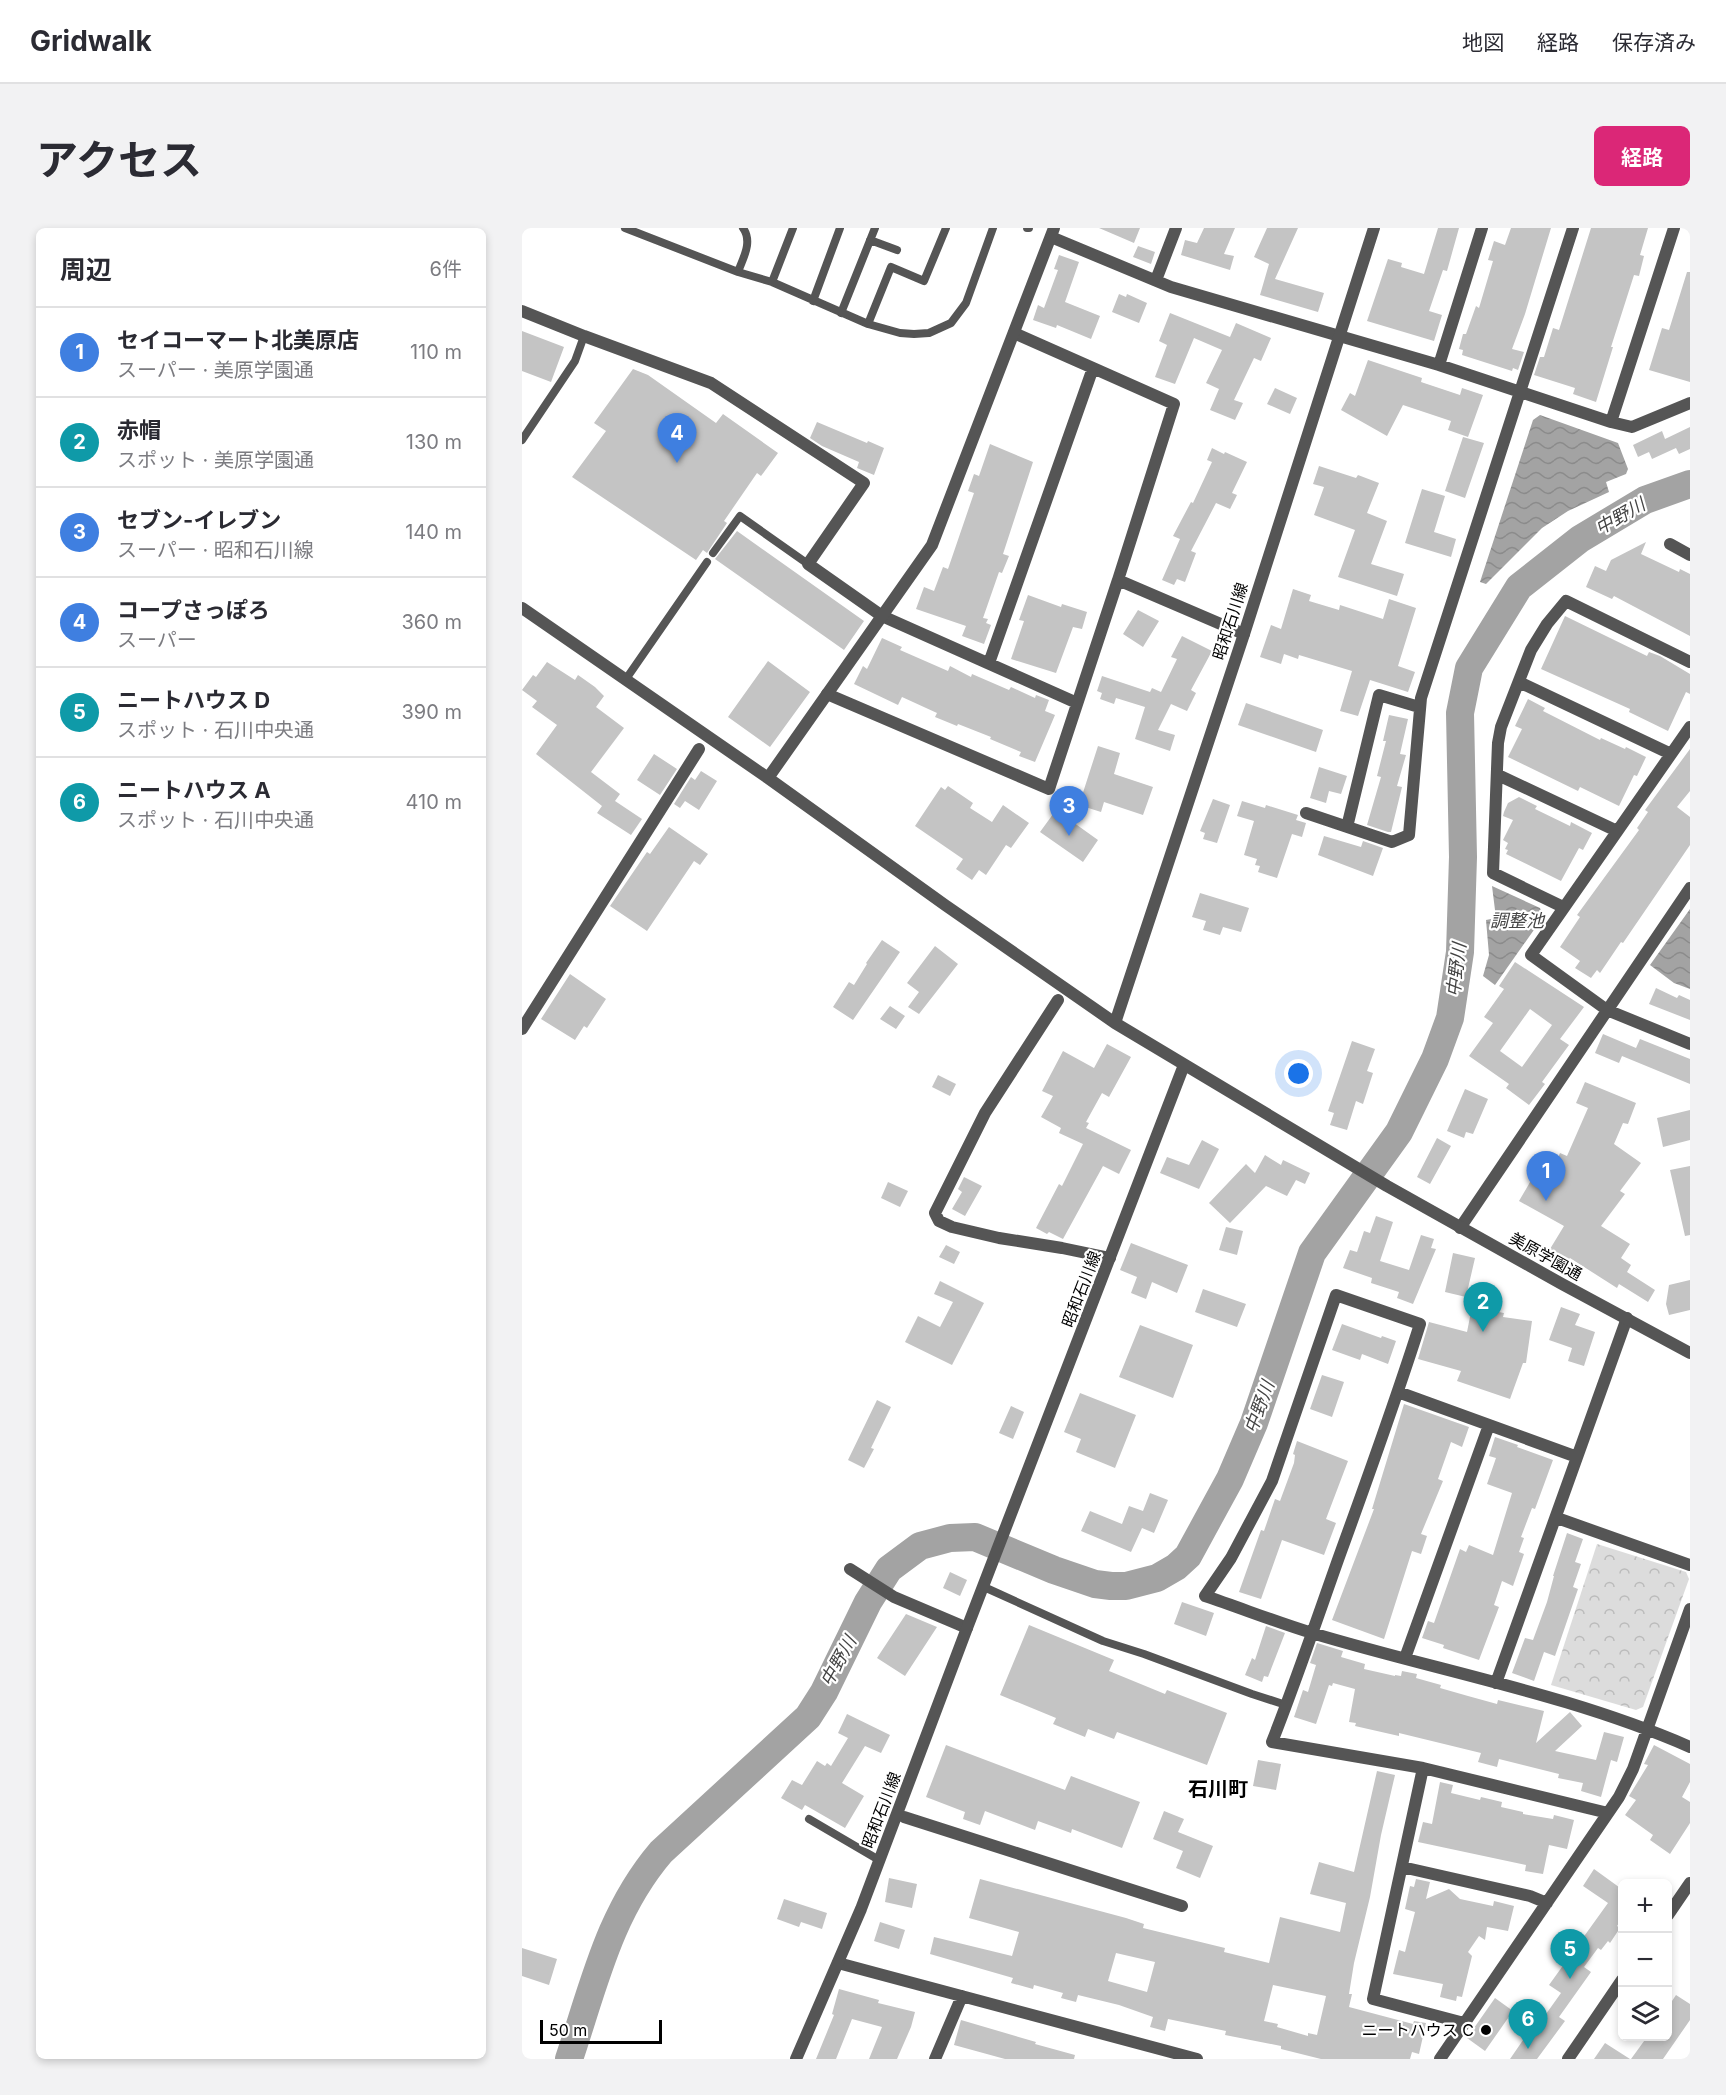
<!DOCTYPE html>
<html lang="ja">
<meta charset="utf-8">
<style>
body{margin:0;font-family:Inter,"Noto Sans JP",sans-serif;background:#f2f2f3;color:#2b2b33}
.controls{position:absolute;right:18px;bottom:18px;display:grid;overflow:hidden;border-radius:9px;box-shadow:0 3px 9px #0003}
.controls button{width:54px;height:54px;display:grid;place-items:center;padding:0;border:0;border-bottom:2px solid #e1e1e2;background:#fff;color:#2b2b33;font:30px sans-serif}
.scale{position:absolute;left:18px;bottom:15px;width:122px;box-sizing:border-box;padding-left:6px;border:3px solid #000;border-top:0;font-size:16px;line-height:21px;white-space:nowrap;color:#000;-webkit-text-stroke:4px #fff;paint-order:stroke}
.you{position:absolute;left:777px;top:846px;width:21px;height:21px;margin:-15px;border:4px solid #fff;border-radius:50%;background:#1a73e8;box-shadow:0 0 0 9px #1a73e833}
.badge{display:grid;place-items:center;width:39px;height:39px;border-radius:50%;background:#db2777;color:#fff;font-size:20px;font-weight:700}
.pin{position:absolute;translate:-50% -50px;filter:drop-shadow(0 2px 3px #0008)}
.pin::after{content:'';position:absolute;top:32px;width:21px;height:18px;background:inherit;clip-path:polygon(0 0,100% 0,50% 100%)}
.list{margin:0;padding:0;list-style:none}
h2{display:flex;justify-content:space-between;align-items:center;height:78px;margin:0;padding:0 24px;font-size:26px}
h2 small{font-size:20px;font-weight:400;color:#7c7c81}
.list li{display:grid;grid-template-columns:39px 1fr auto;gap:18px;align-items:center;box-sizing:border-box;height:90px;padding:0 24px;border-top:2px solid #e1e1e2}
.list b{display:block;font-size:22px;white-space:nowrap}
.list p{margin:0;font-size:20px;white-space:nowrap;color:#7c7c81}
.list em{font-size:20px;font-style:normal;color:#7c7c81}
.icon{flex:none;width:33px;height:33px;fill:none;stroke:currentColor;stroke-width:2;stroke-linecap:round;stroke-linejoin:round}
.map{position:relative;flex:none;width:1168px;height:1831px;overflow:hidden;border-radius:9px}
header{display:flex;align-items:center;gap:36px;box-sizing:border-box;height:84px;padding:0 30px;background:#fff;border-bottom:2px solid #e1e1e2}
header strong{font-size:28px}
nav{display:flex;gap:33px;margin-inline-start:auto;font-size:21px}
.intro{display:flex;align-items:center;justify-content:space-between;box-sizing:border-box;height:144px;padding:0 36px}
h1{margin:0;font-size:42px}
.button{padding:15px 27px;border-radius:9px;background:#db2777;color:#fff;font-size:21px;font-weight:700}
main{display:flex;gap:36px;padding:0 36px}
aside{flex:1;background:#fff;border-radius:9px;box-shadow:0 3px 9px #0003}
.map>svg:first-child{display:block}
.forest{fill:url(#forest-crowns)}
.water{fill:url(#water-waves)}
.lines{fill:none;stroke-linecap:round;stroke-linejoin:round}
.river{stroke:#a3a3a3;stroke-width:28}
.building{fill:#c4c4c4;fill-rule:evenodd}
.service{stroke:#555;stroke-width:8}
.minor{stroke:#555;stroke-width:12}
.tertiary{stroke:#555;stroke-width:12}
.poi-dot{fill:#000;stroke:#fff;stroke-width:2}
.labels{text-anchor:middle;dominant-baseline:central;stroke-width:4.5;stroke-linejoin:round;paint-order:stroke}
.street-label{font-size:16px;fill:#000;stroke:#fff}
.poi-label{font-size:16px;fill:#000;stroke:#fff;text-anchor:end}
.water-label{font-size:18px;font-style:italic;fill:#444;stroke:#fff}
.quarter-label{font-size:20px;font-weight:bold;fill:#000;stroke:#fff}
</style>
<header>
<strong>Gridwalk</strong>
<nav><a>地図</a><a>経路</a><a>保存済み</a></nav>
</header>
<div class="intro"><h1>アクセス</h1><a class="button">経路</a></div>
<main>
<aside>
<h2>周辺<small>6件</small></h2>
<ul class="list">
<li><span class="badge" style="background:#3f7fe0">1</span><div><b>セイコーマート北美原店</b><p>スーパー · 美原学園通</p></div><em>110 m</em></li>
<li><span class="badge" style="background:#0f9aa8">2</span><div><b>赤帽</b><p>スポット · 美原学園通</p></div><em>130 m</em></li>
<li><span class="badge" style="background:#3f7fe0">3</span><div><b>セブン-イレブン</b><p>スーパー · 昭和石川線</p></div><em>140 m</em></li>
<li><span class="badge" style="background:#3f7fe0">4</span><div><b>コープさっぽろ</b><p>スーパー</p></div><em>360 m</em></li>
<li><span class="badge" style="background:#0f9aa8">5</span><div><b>ニートハウス D</b><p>スポット · 石川中央通</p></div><em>390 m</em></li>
<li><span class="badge" style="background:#0f9aa8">6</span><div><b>ニートハウス A</b><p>スポット · 石川中央通</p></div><em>410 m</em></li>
</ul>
</aside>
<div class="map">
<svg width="1168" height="1831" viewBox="0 0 1168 1831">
<defs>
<pattern id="forest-crowns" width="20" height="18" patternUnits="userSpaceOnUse" patternTransform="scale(1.5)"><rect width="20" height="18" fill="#dcdcdc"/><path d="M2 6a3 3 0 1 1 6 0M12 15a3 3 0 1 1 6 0" fill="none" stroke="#bbb"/></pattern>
<pattern id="water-waves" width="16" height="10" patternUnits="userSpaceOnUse" patternTransform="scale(1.5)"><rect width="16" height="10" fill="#a3a3a3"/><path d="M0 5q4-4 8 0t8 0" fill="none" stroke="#8b8b8b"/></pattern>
</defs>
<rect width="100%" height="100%" fill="#fff"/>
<!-- forest -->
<path class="forest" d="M1075,1316L1164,1344L1167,1351L1121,1479L1114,1482L1029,1457Z"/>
<!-- water -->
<path class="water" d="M1018,187L1096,215L1106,241L1104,246L1084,254L1087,264L1046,283L1020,300L964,356L958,354L1011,192Z
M970,658L1018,680L1021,689L973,757L961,748L967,727L964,692L974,690Z
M1168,681V761L1152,755L1128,737Z"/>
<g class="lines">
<!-- river -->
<path class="river" d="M47,1831C72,1757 87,1685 139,1624L286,1489L302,1464L346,1374L367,1341L398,1318L428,1310L453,1309L532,1342L573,1356L589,1358H604L635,1350L654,1339L666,1328L708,1251L732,1195L790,1025L877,904L913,831L928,790L938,724L941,629L938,485L947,440L997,359L1058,311L1123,272L1168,256"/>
</g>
<!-- building -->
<path class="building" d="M577,0H618L612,15Z
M682,0H713L702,26L712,28L708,42L659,27L663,12L675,15Z
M745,0H776L753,51L802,65L796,84L738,67L747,36L732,29Z
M916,0H937L925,43L921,42L907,83L920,87L912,113L845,93L866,31L880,35L879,39L902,46Z
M989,0H1029L1003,86L990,121L1002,124L996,142L991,140L990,143L940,127L941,122L937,121L941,106H944L954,78L957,80L971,33L966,32L972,13L983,17Z
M1069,0H1126L1118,27L1122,28L1117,48L1112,47L1089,119H1091L1074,174L1051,166L1053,160L1012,147L1018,129H1022L1031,100L1037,102Z
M616,18L633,24L629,36L611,29Z
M537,27L557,34L543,74L578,88L569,111L535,97L534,100L511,92L516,77L522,80L536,42L532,41Z
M1165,44H1168V154L1127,142L1140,100L1147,102Z
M597,66L604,69L605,66L625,75L617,95L590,84Z
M648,85L708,109L714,95L749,110L739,133L732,130L712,172L721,175L713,192L688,182L697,161L684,155L700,122L672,110L653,156L633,149L645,117L637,113Z
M0,103L42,119L29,154L0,143Z
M846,132L900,150L899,154L938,167L940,160L961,167L946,209L926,202L929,193L881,177L865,208L819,182L828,165L833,168Z
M111,141L126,147L194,195L201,186L256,225L239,248L235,245L202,293L205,295L185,325L181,322L174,332L50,249L84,203L72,195Z
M753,160L775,170L768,186L745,176Z
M295,194L345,215L346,213L362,220L352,247L335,240L337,234L300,218L288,210Z
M1168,199V221L1157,226L1154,220L1130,231L1127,224L1116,229L1111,217L1140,203L1143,211Z
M941,209L962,215L943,270L923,263Z
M468,216L511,234L481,326L487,328L480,345L477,344L461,390L466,391L464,395L469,397L462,416L440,408L444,398L394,381L402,359L412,363L421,339L426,341L452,265L446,263L452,246L457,248Z
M690,220L702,226L703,224L725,234L710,265L715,267L708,281L694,275L669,323L674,325L663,354L655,351L652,357L640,352L658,311L651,308L669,274L671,275L690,234L685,232Z
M797,238L834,250L836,247L857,255L845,285L865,293L849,336L882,346L875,368L816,349L833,302L792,287L802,259L791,256Z
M900,261L923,268L912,304L934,311L929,329L883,315Z
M215,303L342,393L322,422L193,331Z
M1124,314L1119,326L1157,344L1158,341L1168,346V408L1092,368L1090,371L1064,359L1073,338L1084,343L1089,332Z
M771,361L789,367L787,373L817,382L818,377L861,391L867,371L894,380L876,438L893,444L886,464L848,452L836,488L818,483L830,443L777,427L776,431L762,426L759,436L738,429L749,397L759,401Z
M506,367L539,379L540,376L565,384L560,401L551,399L534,445L489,431L502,393L497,392Z
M616,382L637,393L621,419L601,406Z
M1043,388L1125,428L1127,424L1138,428L1168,446V466L1164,464L1146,503L1107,484L1108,481L1019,441Z
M660,408L690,423L669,462L674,465L665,483L649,476L636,502L653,507L648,523L613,511L623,479L594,470L592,476L578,471L580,465L575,463L580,448L628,464L630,460L639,464L655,431L649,429Z
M360,410L380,419L378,422L426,443L428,438L449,449L450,446L487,462L489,459L513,470L514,467L527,472L523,483L533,487L513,534L497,528L499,524L468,511L469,509L436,496L435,498L413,489L415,485L380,469L376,477L332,456L341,438L345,441Z
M246,433L288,464L248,519L206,489Z
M25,434L53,452L56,447L73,459L82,468L74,479L102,500L69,544L98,566L93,573L120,591L109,607L75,585L80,578L14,526L35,497L10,479L15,473L0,462L11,447L14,449Z
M1006,471L1023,480L1021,483L1078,512L1079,510L1103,521L1104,519L1124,529L1115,548L1112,547L1097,578L1058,559L1056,563L986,529L1000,501L993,498Z
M724,475L801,502L794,524L716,497Z
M867,487L886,491L878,526L884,527L875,558L880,559L869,604H866L845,597L859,549L855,548L864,513H861Z
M576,518L598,525L592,546L631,559L621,587L582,574L579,584L557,577Z
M1168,521V563L1155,579L1168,589V617L1101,715L1099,714L1078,745L1075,742L1069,750L1053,740L1058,733L1038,719L1058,689L1055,687L1117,602L1115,600L1126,584L1123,582Z
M132,526L155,541L138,567L115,552Z
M797,539L825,548L819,566L807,563L804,575L788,570Z
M179,543L195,553L177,582L163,573L158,580L152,576L169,549L173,552Z
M426,558L451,575L448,580L470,594L481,577L507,595L489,620L484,617L464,647L457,642L450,652L434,641L441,631L393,598L419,559L423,562Z
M997,569L1015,578L1013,581L1048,598L1049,594L1070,605L1061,622L1057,620L1039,653L984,626L986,622L983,621L986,615L981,612L991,592L981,588L982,584L986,575Z
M691,571L708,577L695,615L681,611L683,605L678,603Z
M720,573L743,580L744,577L776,587L774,592L784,595L780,609L770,606L755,650L736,644L738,638L733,637L735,631L722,627L732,593L715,588Z
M534,582L576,612L561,634L518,604Z
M147,599L186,626L178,637L172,633L125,703L88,678L125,624L128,626Z
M802,608L839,619L841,613L861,620L851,648L796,627Z
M678,665L727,680L719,704L701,699L698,707L681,702L684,693L670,689Z
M360,712L378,724L331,792L311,779L327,754L332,757L345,736L344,735Z
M413,718L436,736L397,786L386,779L397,764L385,755Z
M993,734L1062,779L1038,811L1047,817L1020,854L1023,856L1007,877L984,860L987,856L947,828L971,795L962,789L982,761L977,758ZM1008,781L1030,797L1000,839L978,823Z
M48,746L84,771L65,800L62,798L53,812L19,791Z
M1134,760L1155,770L1157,767L1168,772V792L1127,776Z
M368,778L383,788L374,801L358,791Z
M1081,806L1114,820L1118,811L1168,831V856L1100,828L1097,835L1073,825Z
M830,813L853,821L845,843L851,845L841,876L834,873L825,902L808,897L812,885L806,883Z
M585,816L609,829L587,869L580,865L564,894L567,895L564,900L609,922L597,946L581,938L541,1011L527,1004L525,1006L514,1000L537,956L540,958L561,916L537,905L539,900L519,889L531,868L520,863L541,823L572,840Z
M416,847L434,856L428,868L410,859Z
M1063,854L1114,875L1106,896L1101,895L1092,916L1119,935L1098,963L1103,966L1079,998L1108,1016L1099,1030L1109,1037L1105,1044L1133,1062L1126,1074L1097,1056L1095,1060L1048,1030L1046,1032L1028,1021L1042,998L997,973L1011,949L1024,957L1038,925L1045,928L1066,880L1054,875Z
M943,861L966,871L951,906L944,904L942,910L925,903Z
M1168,882V912L1141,919L1135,890Z
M915,910L929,918L908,956L895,949Z
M680,912L697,921L677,961L638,945L645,929L667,937Z
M743,927L759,937L761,932L788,945L783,956L774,952L765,968L744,958L708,995L687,975L724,936L733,945Z
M1168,938V1007L1163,1008L1148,942Z
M442,949L460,958L443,988L430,981L440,964L436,961Z
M366,954L386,963L378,979L359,970Z
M854,988L871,994L858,1033L887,1042L899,1007L912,1011L909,1020L914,1021L891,1076L875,1070L877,1064L849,1055L850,1050L821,1040L828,1022L835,1024L842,1003L848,1005Z
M704,999L721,1003L715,1027L697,1022Z
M609,1015L666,1037L655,1065L630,1054L624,1071L609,1065L615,1049L598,1042Z
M424,1017L438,1024L432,1036L417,1029Z
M931,1025L953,1030L944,1069L923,1064Z
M1168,1052V1082L1147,1087L1144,1076L1147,1057Z
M418,1053L462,1075L430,1137L383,1114L396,1088L418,1099L431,1074L412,1066Z
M681,1061L724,1076L715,1099L673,1084Z
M950,1079L982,1085L981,1089L1010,1093L1004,1135H1001L988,1171L935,1153L939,1143L896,1131L907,1094L945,1104Z
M1039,1079L1058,1086L1053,1097L1073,1104L1062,1138L1046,1133L1050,1120L1027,1112Z
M820,1096L859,1110L860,1108L874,1113L866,1136L840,1126L838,1132L810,1122Z
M618,1097L671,1117L651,1170L597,1149Z
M800,1147L822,1154L810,1189L788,1181Z
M558,1165L614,1187L593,1240L554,1224L559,1211L542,1204Z
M355,1172L369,1179L349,1220L352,1221L342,1240L326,1232Z
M882,1176L947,1199L940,1219L929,1214L916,1251L921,1253L899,1306L905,1308L899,1326L890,1323L862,1411L810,1392L852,1281H850Z
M489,1178L502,1184L491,1211L477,1205Z
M973,1209L996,1217L995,1219L1031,1232L1013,1281L1010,1280L999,1309L1002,1310L997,1324L1002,1326L991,1358L980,1353L972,1377L977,1379L957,1432L921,1420L922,1417L900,1410L906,1393L912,1395L938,1321L944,1324L947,1317L971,1327L990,1265L965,1256L974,1230L967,1228Z
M775,1213L826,1233L804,1291L814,1295L802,1327L760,1312L739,1371L717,1364L739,1302L742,1303L753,1271L758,1273L772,1235L773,1227L771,1226Z
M628,1265L646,1272L632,1305L620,1300L609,1324L559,1303L568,1283L600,1296L607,1278L621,1283Z
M1045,1305L1061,1311L1053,1334L1059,1336L1051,1359L1056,1361L1033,1428L1022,1424L1012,1453L990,1445L1003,1410L1011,1412L1025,1374L1032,1348H1031Z
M428,1344L445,1352L438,1368L421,1360Z
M660,1374L692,1385L684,1408L652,1396Z
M384,1386L415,1399L383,1448L355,1430Z
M507,1397L592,1432L587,1443L643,1466L645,1462L705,1485L685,1537L595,1504L592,1511L566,1501L563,1509L531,1496L534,1490L478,1467Z
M744,1398L763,1405L746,1449L742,1448L740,1454L723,1447L730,1430L733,1432Z
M795,1415L821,1423L819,1429L843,1436L842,1441L873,1448V1447L879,1448L880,1443L895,1446L894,1450L919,1457L918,1460L946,1468L975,1476L976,1472L1022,1483L1014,1515L1048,1484L1060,1498L1033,1523L1074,1532L1082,1504L1102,1509L1095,1534L1089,1532L1079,1569L1059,1563L1061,1555L1036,1550L1037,1546L977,1531L975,1539L956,1534L959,1525L877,1505V1508L833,1498L834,1495L827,1494L833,1461L811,1455L810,1458L807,1457L794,1496L772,1489L781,1462L786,1464L794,1437L788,1435Z
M325,1486L368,1507L359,1525L343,1518L320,1555L342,1568L323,1600L283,1577L280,1582L259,1570L270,1552L280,1557L295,1533L303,1538L305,1535L309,1538L326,1510L316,1505Z
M424,1517L543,1562L549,1548L618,1574L600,1620L550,1601L549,1605L516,1593L513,1602L463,1583L458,1597L441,1591L443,1584L404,1569Z
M1132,1517L1168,1536V1554L1160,1569L1168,1574V1595L1148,1626L1128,1612L1131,1607L1103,1587L1114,1572L1107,1568L1126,1537L1122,1536Z
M736,1532L759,1536L754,1562L731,1558Z
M855,1543L873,1547L859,1607L848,1669L832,1735L827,1766H830L827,1779L891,1796L892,1793L904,1795L897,1826L890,1824L888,1831H799L759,1821V1818L703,1807L704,1803L646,1791L643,1803L628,1799L631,1789L597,1777L556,1767L554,1774L539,1770L541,1765L512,1757L511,1761L489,1755L491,1750L408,1726L412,1709L490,1728L497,1704L447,1690L458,1651L604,1690L622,1696L621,1700L703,1720L702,1724L747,1735L758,1689L818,1704L824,1675L788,1666L797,1634L832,1644ZM594,1725L633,1734L625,1764L586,1753ZM751,1757L804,1768L795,1807L786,1805V1808L755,1799L756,1796L742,1793Z
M918,1554L931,1557L929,1565L958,1572L959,1569L980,1574L979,1579L1001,1584V1586L1031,1591L1032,1587L1052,1592L1045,1621L1027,1617L1021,1646L1003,1643L1004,1637L896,1614L901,1594L910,1596Z
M642,1583L662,1591L656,1604L691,1618L678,1650L654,1640L661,1623L631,1611Z
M1072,1641L1101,1662V1689L1095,1698L1098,1700L1088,1715L1086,1713L1079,1722L1076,1720L1062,1739L1069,1744L1037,1789L1043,1793L1015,1831H988L1021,1783L1024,1786L1039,1765L1027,1757L1086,1675L1061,1658Z
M367,1650L395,1656L390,1680L363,1674Z
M894,1651L908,1654L904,1671L927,1661L938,1671L971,1678L972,1673L992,1678L986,1703L965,1699L963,1712L957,1708L946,1724L950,1728L940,1769L935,1768L934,1773L918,1769L921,1756L871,1746L877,1722L883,1724L893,1684L883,1681L888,1658L892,1659Z
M262,1671L305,1685L300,1701L279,1694L277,1699L255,1691Z
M358,1694L383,1702L377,1721L352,1713Z
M0,1720L35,1731L27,1757L0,1748Z
M317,1761L357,1772L356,1775L393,1784L389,1799L375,1831H347L360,1799L330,1791L314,1831H294L312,1787L310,1786Z
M1154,1767L1168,1776V1792L1141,1831H1109L1125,1809H1146V1779Z
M973,1770L991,1783L963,1823L945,1810Z
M439,1792L514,1814L513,1816L553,1827L552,1831H483L432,1817Z
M1083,1815L1108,1831H1072Z"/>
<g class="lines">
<!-- service -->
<path class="service" d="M103,0L216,44L250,54L346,96L378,105L392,106L407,105L429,95L444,75L471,0
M505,0H507
M348,12L375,22
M216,44C221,30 231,14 221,0
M250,54L271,0
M291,73L318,0
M319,85L353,0
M346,96L369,39L402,53L424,0
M0,212L53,133L62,108
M191,325L218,288L286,336
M104,451L185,334
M462,1359L581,1413L622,1426L730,1466L764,1477
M287,1591L357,1632"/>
<!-- minor -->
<path class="minor" d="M529,9L649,59L917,137L1089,194L1110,199L1168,175
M634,52L654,0
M0,83L62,108L189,155L342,255L286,336L360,388L555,475
M917,137L960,0
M571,140L652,176L596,352
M1089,194L1152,0
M1148,316L1168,327
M467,435L571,140L492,105
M997,454L1149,526
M305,466L527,561L596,352L722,406
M1168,499L1009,727L1085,782L1168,816
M976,547L1095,603
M784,585L870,614L887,607L899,470L1051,0
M825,599L857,467L897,479
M1041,679L971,645L976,515L979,499L1009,422L1025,396L1044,373L1168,434
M536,772L463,885L413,985L417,993L430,999L477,1010L540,1020L588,1030
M0,801L177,521
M938,1000L1168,660
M876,1164L1055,1229
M1035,1290L1168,1337
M328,1341L372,1369L445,1400
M883,1430L967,1197
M974,1455L1105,1090
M901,1540L851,1771L942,1795
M1086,1585L901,1540L750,1514C774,1453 795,1391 817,1329C845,1252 873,1175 898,1096L814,1067L750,1253L709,1330L683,1368C719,1380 754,1394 790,1405C916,1443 1047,1466 1168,1519
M382,1589L660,1678
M880,1639L1008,1668L1025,1675
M316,1735L675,1831
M413,1831L440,1768
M918,1831L1097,1569L1111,1541L1168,1381"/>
<!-- tertiary -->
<path class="tertiary" d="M0,380L246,550L423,677L593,795L865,958L1040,1056L1168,1125
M246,550L410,317L532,0
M593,795L722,406L852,0
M1146,1687L1168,1655
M274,1831L339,1681L445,1400L662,837
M1046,1831L1100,1752"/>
</g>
<!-- markers -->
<circle class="poi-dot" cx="964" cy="1802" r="6"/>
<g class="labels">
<!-- street labels -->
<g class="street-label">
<text transform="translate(708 393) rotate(-72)">昭和石川線</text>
<text transform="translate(1024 1028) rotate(29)">美原学園通</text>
<text transform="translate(559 1061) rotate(-69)">昭和石川線</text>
<text transform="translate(359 1582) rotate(-69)">昭和石川線</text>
</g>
<!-- poi labels -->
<g class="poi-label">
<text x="952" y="1802">ニートハウス C</text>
</g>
<!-- water labels -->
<g class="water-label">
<text transform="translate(1098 288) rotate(-30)">中野川</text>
<text x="995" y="692">調整池</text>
<text transform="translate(934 742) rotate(-83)">中野川</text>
<text transform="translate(737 1179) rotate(-70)">中野川</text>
<text transform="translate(316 1433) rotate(-61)">中野川</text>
</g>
<!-- quarter labels -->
<g class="quarter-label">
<text x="696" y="1561">石川町</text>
</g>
</g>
</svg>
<div class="controls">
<button>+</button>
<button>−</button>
<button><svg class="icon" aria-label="layers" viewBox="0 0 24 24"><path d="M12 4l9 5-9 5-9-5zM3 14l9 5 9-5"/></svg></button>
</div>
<div class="scale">50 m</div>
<div class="you"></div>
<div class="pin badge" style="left:1024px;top:973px;background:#3f7fe0">1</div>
<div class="pin badge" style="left:961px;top:1104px;background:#0f9aa8">2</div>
<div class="pin badge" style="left:547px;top:608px;background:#3f7fe0">3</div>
<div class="pin badge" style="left:155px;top:235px;background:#3f7fe0">4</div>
<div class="pin badge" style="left:1048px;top:1751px;background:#0f9aa8">5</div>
<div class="pin badge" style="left:1006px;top:1821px;background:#0f9aa8">6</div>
</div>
</main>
